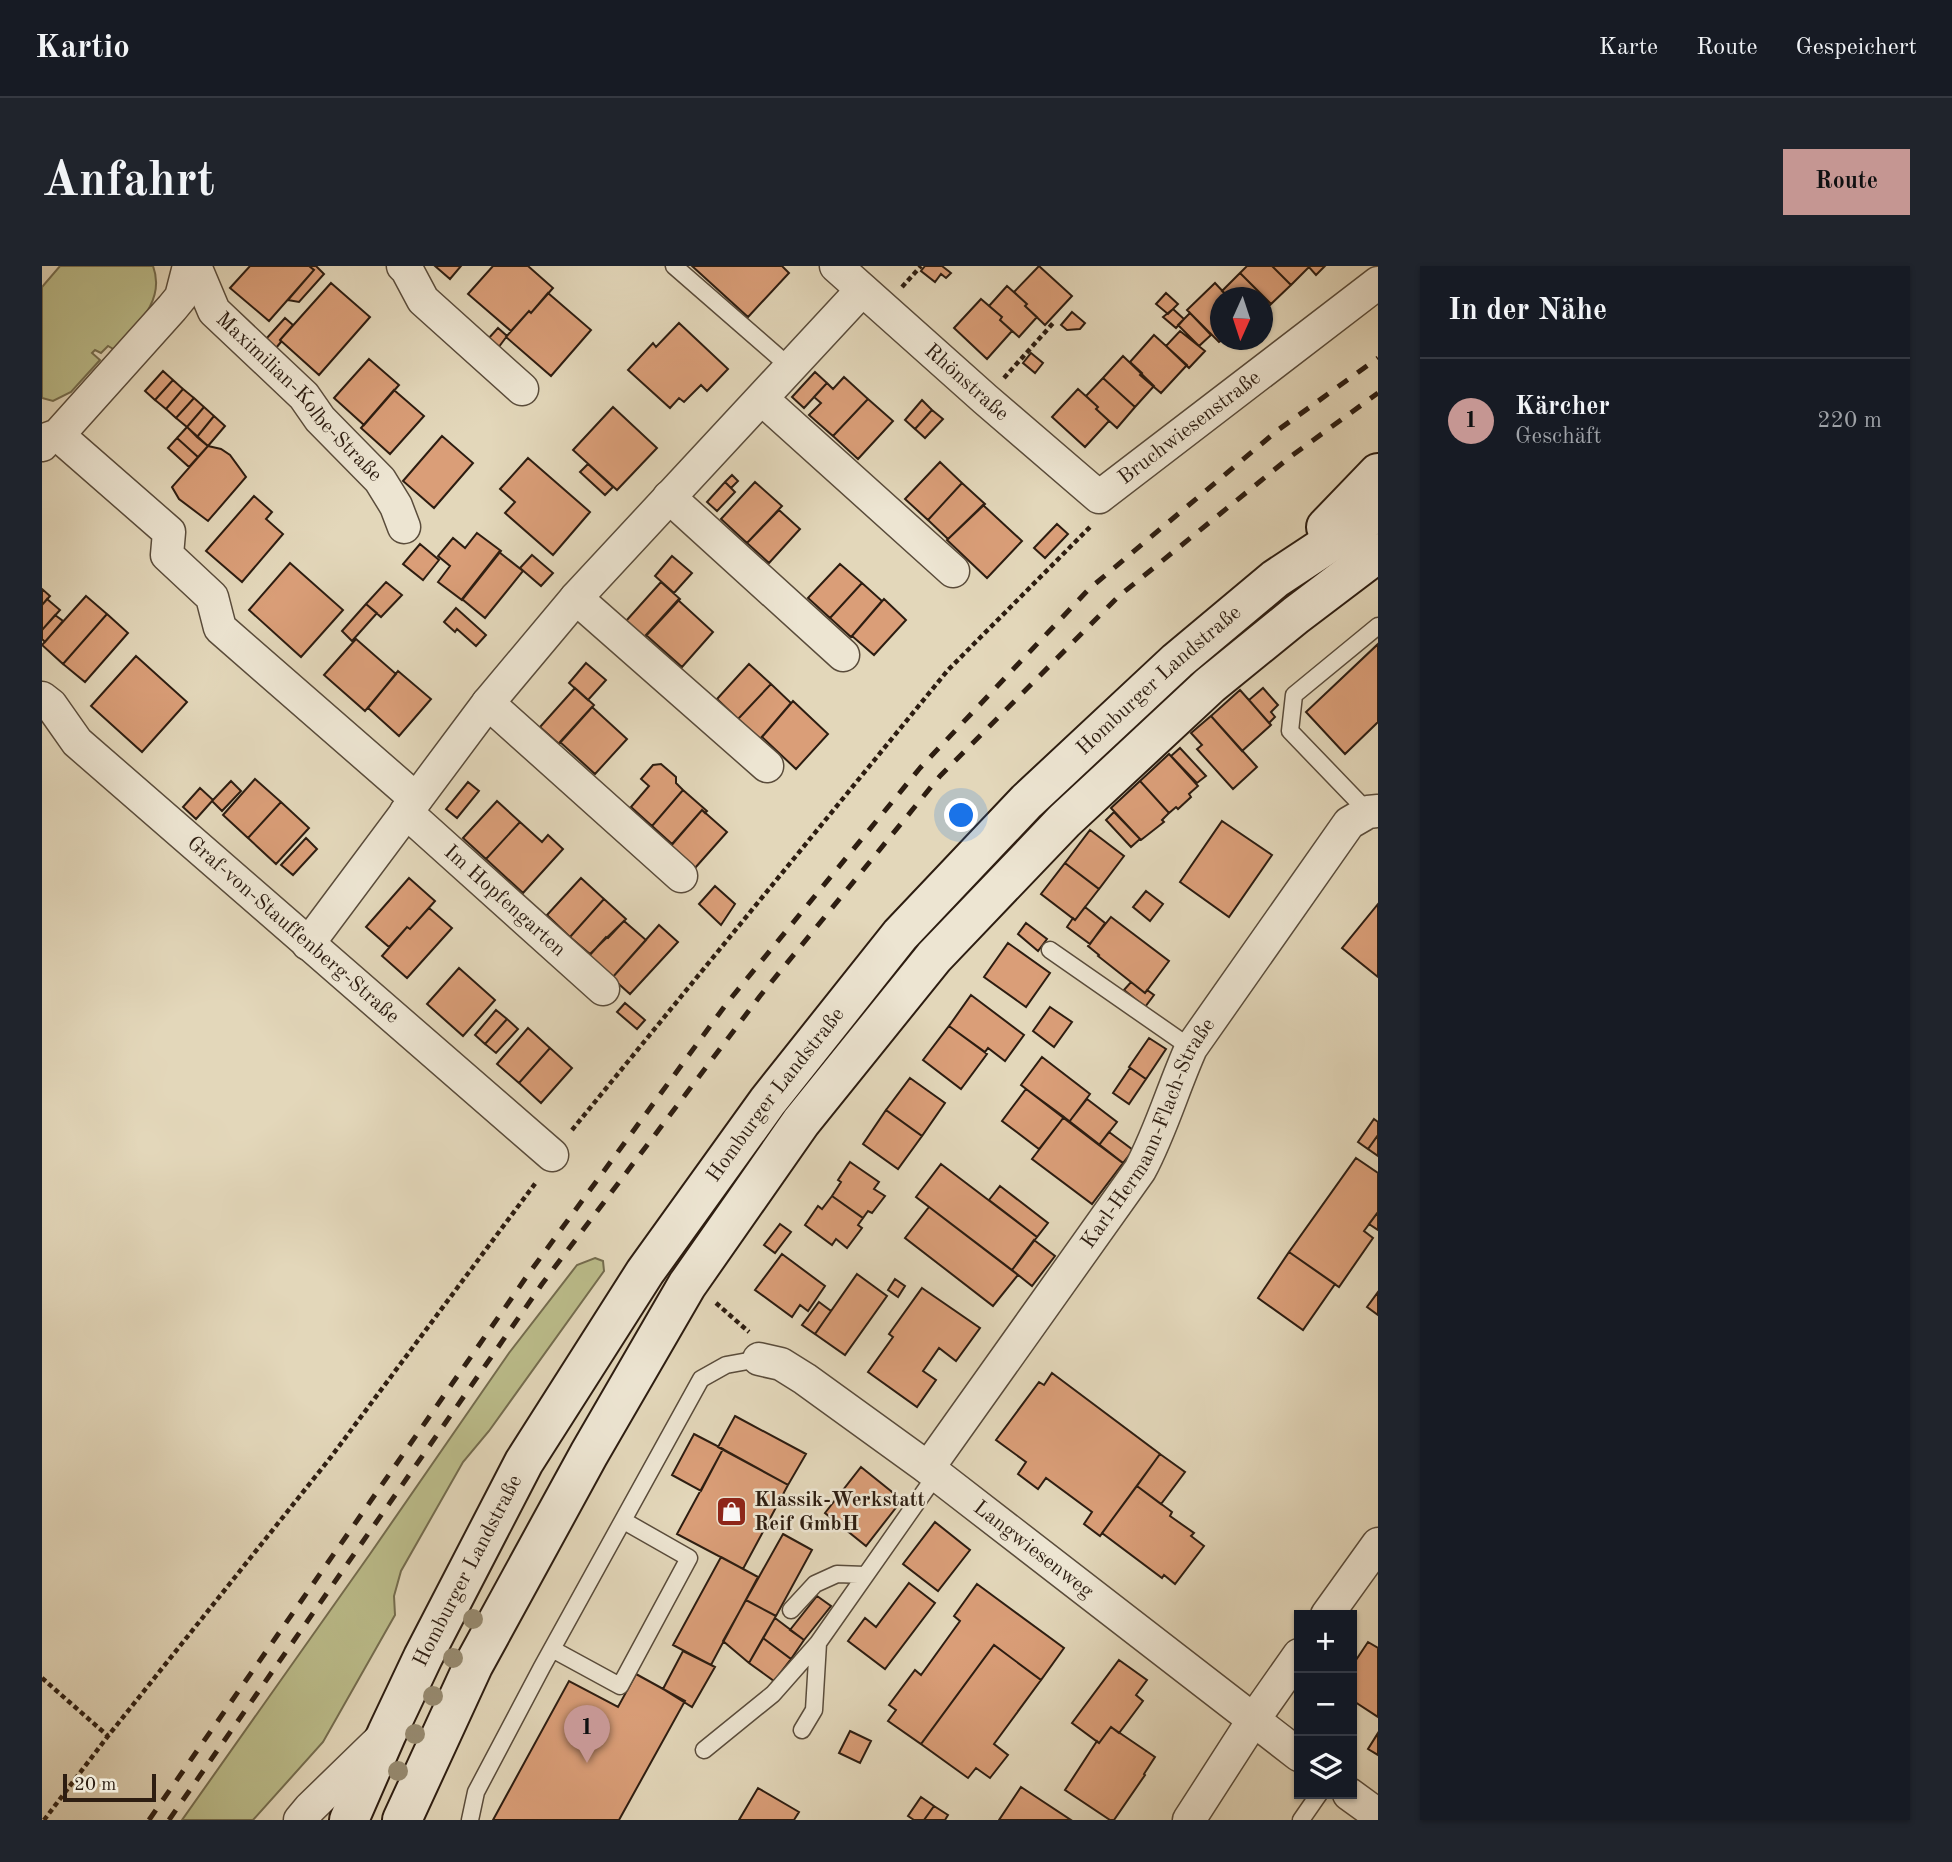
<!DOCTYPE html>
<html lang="de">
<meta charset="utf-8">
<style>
body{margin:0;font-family:"Old Standard TT",serif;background:#20242c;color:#f1f3f6}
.controls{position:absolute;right:21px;bottom:21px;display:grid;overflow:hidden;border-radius:0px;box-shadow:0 2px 5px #0004}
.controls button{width:63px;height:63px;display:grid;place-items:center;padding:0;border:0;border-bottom:2px solid #363941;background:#171b24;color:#f1f3f6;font:35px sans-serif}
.compass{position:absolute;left:1168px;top:21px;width:63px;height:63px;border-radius:50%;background:#171b24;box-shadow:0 2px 5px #0004;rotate:183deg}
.scale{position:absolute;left:21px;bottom:18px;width:93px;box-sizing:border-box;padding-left:7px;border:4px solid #2d1d11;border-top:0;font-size:19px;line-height:24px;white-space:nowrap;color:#2d1d11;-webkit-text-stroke:5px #ede5d2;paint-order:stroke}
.you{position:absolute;left:920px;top:550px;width:24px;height:24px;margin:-18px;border:5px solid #fff;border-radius:50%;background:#1a73e8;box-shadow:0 0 0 10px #1a73e833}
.badge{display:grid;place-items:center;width:46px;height:46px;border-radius:50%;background:#c59692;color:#111;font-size:23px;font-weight:700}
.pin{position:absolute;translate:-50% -58px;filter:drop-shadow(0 2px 4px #0008)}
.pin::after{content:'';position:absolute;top:37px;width:24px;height:21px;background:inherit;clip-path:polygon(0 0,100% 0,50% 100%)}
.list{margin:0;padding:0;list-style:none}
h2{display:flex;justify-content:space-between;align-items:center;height:91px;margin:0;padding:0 28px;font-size:30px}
h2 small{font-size:23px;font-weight:400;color:#9ea1a6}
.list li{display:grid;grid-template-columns:46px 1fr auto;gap:21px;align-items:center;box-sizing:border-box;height:126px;padding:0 28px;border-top:2px solid #363941}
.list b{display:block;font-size:26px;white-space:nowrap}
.list p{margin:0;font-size:23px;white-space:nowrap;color:#9ea1a6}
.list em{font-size:23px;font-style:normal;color:#9ea1a6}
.icon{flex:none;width:38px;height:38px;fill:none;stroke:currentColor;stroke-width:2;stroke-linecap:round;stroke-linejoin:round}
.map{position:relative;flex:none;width:1336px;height:1554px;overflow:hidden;border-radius:0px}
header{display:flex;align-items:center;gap:42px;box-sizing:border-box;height:98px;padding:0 35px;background:#171b24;border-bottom:2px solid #363941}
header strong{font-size:33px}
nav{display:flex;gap:38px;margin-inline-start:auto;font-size:24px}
.intro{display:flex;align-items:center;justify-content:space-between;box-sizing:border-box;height:168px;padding:0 42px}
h1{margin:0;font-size:49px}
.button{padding:18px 32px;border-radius:0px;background:#c59692;color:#111;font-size:24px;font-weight:700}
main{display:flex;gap:42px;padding:0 42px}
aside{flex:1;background:#171b24;border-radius:0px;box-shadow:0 2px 5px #0004}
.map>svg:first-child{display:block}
.green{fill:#bbbc8a;stroke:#746c4e;stroke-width:2}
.building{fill:#da9e78;stroke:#2d1d11;stroke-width:2}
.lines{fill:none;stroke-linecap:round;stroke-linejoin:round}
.service-casing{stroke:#5a4c3b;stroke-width:19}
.minor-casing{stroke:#5a4c3b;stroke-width:35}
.secondary-casing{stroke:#2d1d11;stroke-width:42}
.path{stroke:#2d1d11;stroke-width:4.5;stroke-dasharray:5 3.5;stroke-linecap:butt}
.service{stroke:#ede5d2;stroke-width:16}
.minor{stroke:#ede5d2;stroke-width:32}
.secondary{stroke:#ede5d2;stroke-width:38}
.rail{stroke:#2d1d11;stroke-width:5;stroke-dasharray:12 12;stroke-linecap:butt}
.tree{fill:#978b71}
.labels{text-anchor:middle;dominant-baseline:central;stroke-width:5;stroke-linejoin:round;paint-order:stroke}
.street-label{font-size:21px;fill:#2d1d11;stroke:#ede5d2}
.poi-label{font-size:21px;font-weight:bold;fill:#2d1d11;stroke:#ede5d2;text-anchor:start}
</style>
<header>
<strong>Kartio</strong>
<nav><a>Karte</a><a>Route</a><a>Gespeichert</a></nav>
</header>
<div class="intro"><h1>Anfahrt</h1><a class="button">Route</a></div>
<main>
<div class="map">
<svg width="1336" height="1554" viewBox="0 0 1336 1554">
<rect width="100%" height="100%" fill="#e3d7ba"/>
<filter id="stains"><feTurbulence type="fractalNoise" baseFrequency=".00286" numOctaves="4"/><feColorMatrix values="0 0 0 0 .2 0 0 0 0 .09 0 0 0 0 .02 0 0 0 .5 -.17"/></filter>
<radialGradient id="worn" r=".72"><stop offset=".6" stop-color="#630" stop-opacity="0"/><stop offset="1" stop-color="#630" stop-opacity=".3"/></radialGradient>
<!-- green -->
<path class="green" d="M18,0H111C124,35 94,60 73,84L66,80L59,87L53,84L50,87L58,94L29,126L11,135L0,132V21Z
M553,992L561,995L562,1005L447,1165L421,1196L359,1305L352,1330L353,1349L281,1476L211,1554H140L328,1288L467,1087L535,999Z"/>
<!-- building -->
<path class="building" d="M208,0H267L272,4L227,55L188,22Z
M267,0H274L282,8L257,36L246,34L272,4Z
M393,0H419L408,13Z
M451,0H486L511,22L489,47L487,45L469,65L426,28Z
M650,0H740L747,7L706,51Z
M883,0H900L909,7L904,12L899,8L893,16L879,5Z
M997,0L1030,30L1003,59L983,40L985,38L972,26Z
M1205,0H1230L1249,19L1229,38L1198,7Z
M1230,0H1266L1267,1L1249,19Z
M1266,0H1283L1274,9Z
M1198,7L1229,38L1220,47V32H1187L1180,25Z
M289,17L328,51L277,109L238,74Z
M1173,17L1187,32H1178L1180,74L1177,76L1145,44Z
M965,20L985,38L983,40L995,51L977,71L958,54L960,51L947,40Z
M506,27L549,64L509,110L464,71L487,45L489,47Z
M1124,27L1136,38L1126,48L1114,38Z
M939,33L960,51L958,54L970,65L945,93L912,62Z
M1131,43L1142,53L1134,62L1121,51Z
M1030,46L1043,57L1038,63L1025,64L1019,59Z
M1148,47L1169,69L1157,80L1136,59Z
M243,52L251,59L238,74L239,76L234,82L224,73Z
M637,57L686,103L665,125L659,119L642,136L637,132L628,142L586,104L611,77L614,81Z
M456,62L465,70L456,82L446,73Z
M1138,65L1163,85L1147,102L1124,80Z
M1112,69L1145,99L1119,127L1098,109L1100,107L1088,96Z
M989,87L1001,97L993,107L981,97Z
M1081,90L1112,120L1093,141L1061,112Z
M327,93L357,119L322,159L292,132Z
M121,105L131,114L113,134L103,125Z
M773,106L785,117L762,142L750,131Z
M802,111L826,133L791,170L767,149L779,137L772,131L785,117L791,123Z
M1061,112L1093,141L1075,162L1054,143L1056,141L1044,130Z
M131,114L141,123L124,143L113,134Z
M141,123L152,132L134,152L124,143Z
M1036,123L1056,141L1054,143L1067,155L1043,181L1010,151Z
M352,124L382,150L348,188L319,162Z
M152,132L162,141L145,161L134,152Z
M826,133L851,155L816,193L791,170Z
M880,134L890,144L873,163L863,154Z
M162,141L172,150L155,171L145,161Z
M571,141L615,182L575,224L531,184Z
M890,144L901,153L883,172L873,163Z
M172,150L183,160L166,180L155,171Z
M145,161L166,180L156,191L135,172Z
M400,170L431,197L392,242L361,215Z
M135,172L156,191L147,201L126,182Z
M166,180L179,183L188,189L204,211L166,255L137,233L130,221Z
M486,192L548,246L511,289L463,247L473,236L458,223Z
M898,196L920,217L886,254L863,233Z
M546,198L571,221L563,229L538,206Z
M690,209L696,215L689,222L683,216Z
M683,216L693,226L675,245L665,236Z
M713,216L740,240L705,277L679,253Z
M920,217L943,238L906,273L886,254Z
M212,230L230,246L224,253L241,268L200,316L164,285Z
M941,239L980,275L945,312L905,274Z
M737,244L758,263L727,297L705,277Z
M1015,258L1026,268L1003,292L992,282Z
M435,267L459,285L420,334L396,316L408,300L396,290L411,272L423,282Z
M378,278L397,294L381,314L361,298Z
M457,286L481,305L443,352L420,333Z
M490,289L511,307L499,320L478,302Z
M630,290L650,307L632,327L613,310Z
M248,297L301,344L259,391L207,344Z
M798,298L820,317L788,352L766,332Z
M344,316L360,329L339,351L324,338Z
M619,316L638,333L602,372L584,355Z
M820,317L840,335L809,371L788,352Z
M0,323L8,330L0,339Z
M44,330L65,348L21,398L0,379Z
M5,333L18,344L0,364V339Z
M842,333L864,354L832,389L810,370Z
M636,334L671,366L640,401L604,369Z
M324,338L335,347L310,375L300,365Z
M414,342L444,369L434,380L415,363L413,366L402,356Z
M65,348L86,367L43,416L21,398Z
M13,349L21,355L3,376L0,373V364Z
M314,373L354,408L323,445L282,409Z
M1336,378V456L1303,488L1264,446Z
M94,390L145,436L100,486L49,440Z
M544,397L564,414L546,434L527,417Z
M707,398L729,418L696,453L675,433Z
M356,405L389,433L357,470L326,442Z
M729,418L749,437L718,473L696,453Z
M533,422L552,439L517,478L498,461Z
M1221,422L1236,439L1229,446L1233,451L1227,457L1207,434Z
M1198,424L1229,459L1200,485L1169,450Z
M751,435L786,468L754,503L720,471Z
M550,441L585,473L553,508L518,476Z
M1169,450L1215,501L1191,523L1155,483L1160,479L1149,467Z
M1138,482L1164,510L1155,517L1129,490Z
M1127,488L1156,520L1147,528L1149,531L1136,543L1134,541L1127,547L1098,515Z
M619,498L634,511V517L641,524L610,560L589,541L607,520L599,513L611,499Z
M213,513L239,536L206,572L181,549Z
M189,515L199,525L180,545L170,535Z
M1098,515L1127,547L1120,554L1122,556L1099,574L1069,542Z
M426,516L437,525L415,552L404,543Z
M158,522L171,534L154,553L141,541Z
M641,524L665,545L663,547L660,544L630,578L610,560Z
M455,535L478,556L444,593L421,572Z
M239,536L267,562L234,598L206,572Z
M660,544L685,566L653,602L628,581Z
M1072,546L1098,573L1089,581L1064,554Z
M1180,555L1230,589L1187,651L1138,616Z
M478,556L500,576L506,569L521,583L481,627L444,593Z
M1048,564L1082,590L1057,623L1023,597Z
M264,572L275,583L251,609L239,599Z
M1023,597L1057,623L1033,654L999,628Z
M367,612L393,635L368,663L365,661L347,681L324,661Z
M539,612L562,633L528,671L505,649Z
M673,620L693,638L679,659L657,638Z
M1104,625L1121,638L1108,655L1091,641Z
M562,633L584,653L548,688L528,671Z
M1336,638V711L1300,682Z
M1043,641L1063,657L1048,678L1025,661L1031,652L1033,654Z
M387,642L410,662L365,712L340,690L365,661L368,663Z
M1069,651L1127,695L1103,727L1056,690L1057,689L1046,680Z
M582,655L604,674L570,712L547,690L564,671L566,672Z
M984,657L1005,673L996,685L976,668Z
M617,659L636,676L588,728L570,712Z
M966,677L1008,707L984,741L942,711Z
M417,702L453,734L421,770L385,738Z
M1089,716L1103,727L1105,724L1112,729L1103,741L1082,724Z
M929,729L982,769L963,795L946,782L943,786L907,760Z
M583,737L603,754L595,763L575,746Z
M1008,741L1030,756L1012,781L991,765Z
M454,744L465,753L443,778L433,769Z
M465,753L476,763L454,787L443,778Z
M907,760L945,788L919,823L881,794Z
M486,762L508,782L477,817L455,798Z
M1107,772L1124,783L1104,813L1087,801Z
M508,782L530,802L499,837L477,817Z
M1000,791L1048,828L1027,856L979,819Z
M1088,802L1104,813L1087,838L1071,827Z
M868,812L903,837L880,870L844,844Z
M984,823L1022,851L997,883L960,855Z
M1045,833L1075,856L1057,879L1027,856Z
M844,844L880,870L856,903L821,878Z
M1022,851L1081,897L1050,938L990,893Z
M1332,853L1336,856V869L1326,883L1316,876Z
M1067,866L1091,884L1081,897L1057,879Z
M1336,869V890L1326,883Z
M1314,892L1336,907V946L1322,965L1331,972L1297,1021L1247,986Z
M808,896L837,916L832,923L843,930L830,947L826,945L821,952L790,930L799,916L796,914Z
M899,898L995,971L970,1004L874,931Z
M958,920L1006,957L995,971L947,934Z
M790,930L821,952L816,959L820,962L805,982L794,973L790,979L763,959L776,940L780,943Z
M887,941L976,1009L951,1040L863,972Z
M1336,946V964L1327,958Z
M738,958L749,966L733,987L722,979Z
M992,974L1013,990L990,1020L970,1004Z
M1247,986L1293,1018L1261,1064L1216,1032Z
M740,988L783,1020L766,1045L758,1039L750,1051L713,1024Z
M815,1008L845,1030L803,1089L773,1068Z
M853,1013L863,1020L856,1031L846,1024Z
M880,1022L938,1062L914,1095L897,1082L881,1105L894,1114L875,1141L826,1106L851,1071L847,1068Z
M1336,1026V1049L1325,1041Z
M777,1036L789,1045L773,1068L760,1059Z
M1010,1107L1118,1188L1058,1270L1042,1258L1050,1246L1004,1212L996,1223L976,1208L984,1196L954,1174L997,1116L1002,1119Z
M693,1150L764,1188L746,1219L676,1181Z
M652,1168L681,1183L659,1225L630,1209Z
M681,1183L746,1219L701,1303L635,1268Z
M1118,1188L1143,1206L1119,1238L1095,1220Z
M819,1201L860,1234L824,1280L783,1247Z
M1095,1220L1130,1246L1128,1250L1152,1267L1149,1270L1162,1280L1133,1318L1122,1309L1120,1312L1060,1267Z
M893,1256L928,1284L896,1325L861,1298Z
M741,1268L770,1284L734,1350L704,1334Z
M679,1291L716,1311L669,1399L631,1379Z
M867,1317L893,1337L843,1403L806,1375L823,1352L834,1361Z
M935,1318L1022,1382L999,1414L952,1379L879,1478L846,1455L854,1444L847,1439L873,1404L879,1409L918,1355L912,1350Z
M775,1330L789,1340L762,1374L748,1364Z
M704,1334L734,1350L707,1397L681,1375Z
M733,1352L762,1374L749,1393L721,1372Z
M721,1372L749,1393L732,1415L707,1397Z
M1326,1376L1336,1382V1451L1310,1434V1400Z
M952,1379L999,1414L952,1478L966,1489L948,1512L934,1502L926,1512L879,1478Z
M641,1385L673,1401L650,1441L621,1423Z
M1077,1394L1105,1414L1094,1429L1101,1435L1077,1467L1069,1461L1057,1477L1030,1457Z
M594,1408L643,1435L577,1554H451L527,1415L576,1441Z
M1069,1461L1113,1491L1102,1508L1103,1509L1072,1554H1068L1023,1524L1055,1475L1057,1477Z
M808,1465L829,1475L818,1497L797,1487Z
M1336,1467V1489L1326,1483Z
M979,1521L1029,1554H957Z
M716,1522L757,1546L752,1554H697Z
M879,1531L892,1540L882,1554H872L866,1550Z
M892,1540L906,1549L903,1554H882Z"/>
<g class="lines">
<defs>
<path id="service" d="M632,0L749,102
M1326,546L1248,465L1252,429L1336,360
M1008,684L1149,782
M749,1344L773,1318L795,1308L823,1309
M510,1383L578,1420L647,1292L582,1255
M760,1464L772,1444L776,1377L894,1209
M662,1484L731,1428L776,1377
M428,1554L434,1526L500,1401L659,1113L684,1099L717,1093
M1259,1554L1277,1528"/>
<g id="minor">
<path id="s1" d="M153,0L172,45L262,130L278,153L338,214L354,240L362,261"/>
<path d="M361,0L365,4L381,34L480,123"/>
<path id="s2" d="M794,0L943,133L1057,231L1336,17"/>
<path d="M720,133L911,305"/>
<path d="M16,169L127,266L125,289L170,331L178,362L374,533"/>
<path d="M0,179L5,173L16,169L130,42L139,31L147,0"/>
<path d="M627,231L801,389"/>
<path d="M534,332L725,500"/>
<path id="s3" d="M0,432L9,439L35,476L510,889"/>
<path d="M446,437L639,610"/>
<path id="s4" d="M364,546L561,723"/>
<path d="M266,678L446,437L534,332L820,24"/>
<path id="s5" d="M717,1093L739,1098L763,1113L886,1202L1257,1489"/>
<path id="s6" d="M886,1202L1098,904C1119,865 1131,822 1149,782L1307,557L1326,546L1336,545"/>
<path d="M1285,1349L1336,1278"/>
<path d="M1307,1528L1336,1549"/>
<path d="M258,1554L268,1542L339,1473"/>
<path d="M1147,1554L1212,1453L1257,1389"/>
</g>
<g id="secondary">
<path d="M1284,261L1336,207"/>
<path id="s7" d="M307,1554L345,1467L381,1391L482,1196L603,1006L726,835L858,669L985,535L1135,395L1233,313L1336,245"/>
<path d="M360,1554L431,1400L547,1188L645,1019L759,856L892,691L1022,555L1168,419L1254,349L1336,287"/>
</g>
</defs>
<!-- service casing -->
<use href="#service" class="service-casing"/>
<!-- minor casing -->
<use href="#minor" class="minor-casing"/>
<!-- secondary casing -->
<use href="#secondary" class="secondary-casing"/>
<!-- path -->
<path class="path" d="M860,21L879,0
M962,112L1013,55
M530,864L906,404L1048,261
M674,1037L707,1066
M0,1412L66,1470
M2,1554L66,1470L289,1191L495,915"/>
<!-- service -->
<use href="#service" class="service"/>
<!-- minor -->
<use href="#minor" class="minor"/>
<!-- secondary -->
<use href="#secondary" class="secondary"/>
<!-- rail -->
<path class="rail" d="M107,1554L485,1010L685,737L878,502L1047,323L1236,164L1336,92
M127,1554L500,1018L718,730L898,510L1077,330L1248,191L1336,127"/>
</g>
<!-- trees -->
<g class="tree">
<circle cx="431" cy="1353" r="10"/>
<circle cx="411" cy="1392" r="10"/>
<circle cx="391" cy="1430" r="10"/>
<circle cx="373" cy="1468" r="10"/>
<circle cx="356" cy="1505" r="10"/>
</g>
<!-- icons -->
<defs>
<symbol id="shop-square" viewBox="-11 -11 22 22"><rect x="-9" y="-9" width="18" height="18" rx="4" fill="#8f2418" stroke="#ede5d2"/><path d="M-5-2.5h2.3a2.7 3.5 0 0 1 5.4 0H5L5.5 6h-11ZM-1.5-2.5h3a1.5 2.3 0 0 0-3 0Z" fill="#fff"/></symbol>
</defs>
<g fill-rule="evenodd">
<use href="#shop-square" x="672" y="1228" width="35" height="35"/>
</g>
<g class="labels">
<!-- street labels -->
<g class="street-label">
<text stroke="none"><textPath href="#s2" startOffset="175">Rhönstraße</textPath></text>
<text stroke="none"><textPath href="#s1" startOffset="170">Maximilian-Kolbe-Straße</textPath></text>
<text stroke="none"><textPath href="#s2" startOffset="464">Bruchwiesenstraße</textPath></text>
<text stroke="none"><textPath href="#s7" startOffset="1410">Homburger Landstraße</textPath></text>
<text stroke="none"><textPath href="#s4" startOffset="133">Im Hopfengarten</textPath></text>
<text stroke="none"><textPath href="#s3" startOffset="343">Graf-von-Stauffenberg-Straße</textPath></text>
<text stroke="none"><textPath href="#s7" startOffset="844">Homburger Landstraße</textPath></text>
<text stroke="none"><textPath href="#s6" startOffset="402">Karl-Hermann-Flach-Straße</textPath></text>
<text stroke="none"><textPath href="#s5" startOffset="336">Langwiesenweg</textPath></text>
<text stroke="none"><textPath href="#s7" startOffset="276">Homburger Landstraße</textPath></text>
</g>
<!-- poi labels -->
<g class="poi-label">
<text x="712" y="1234">Klassik-Werkstatt<tspan x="712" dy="24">Reif GmbH</tspan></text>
</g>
</g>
<rect width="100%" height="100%" filter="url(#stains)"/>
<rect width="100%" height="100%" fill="url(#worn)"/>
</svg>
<div class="controls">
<button>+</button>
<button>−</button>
<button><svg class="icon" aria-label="layers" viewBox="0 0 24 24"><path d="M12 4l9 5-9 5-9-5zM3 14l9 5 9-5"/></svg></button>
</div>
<svg class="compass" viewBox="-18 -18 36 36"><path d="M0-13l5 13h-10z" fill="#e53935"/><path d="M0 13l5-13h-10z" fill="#9ea1a6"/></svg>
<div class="scale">20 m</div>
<div class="you"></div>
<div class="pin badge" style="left:545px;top:1497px">1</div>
</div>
<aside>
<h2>In der Nähe<small></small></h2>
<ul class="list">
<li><span class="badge">1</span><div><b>Kärcher</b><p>Geschäft</p></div><em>220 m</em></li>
</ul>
</aside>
</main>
